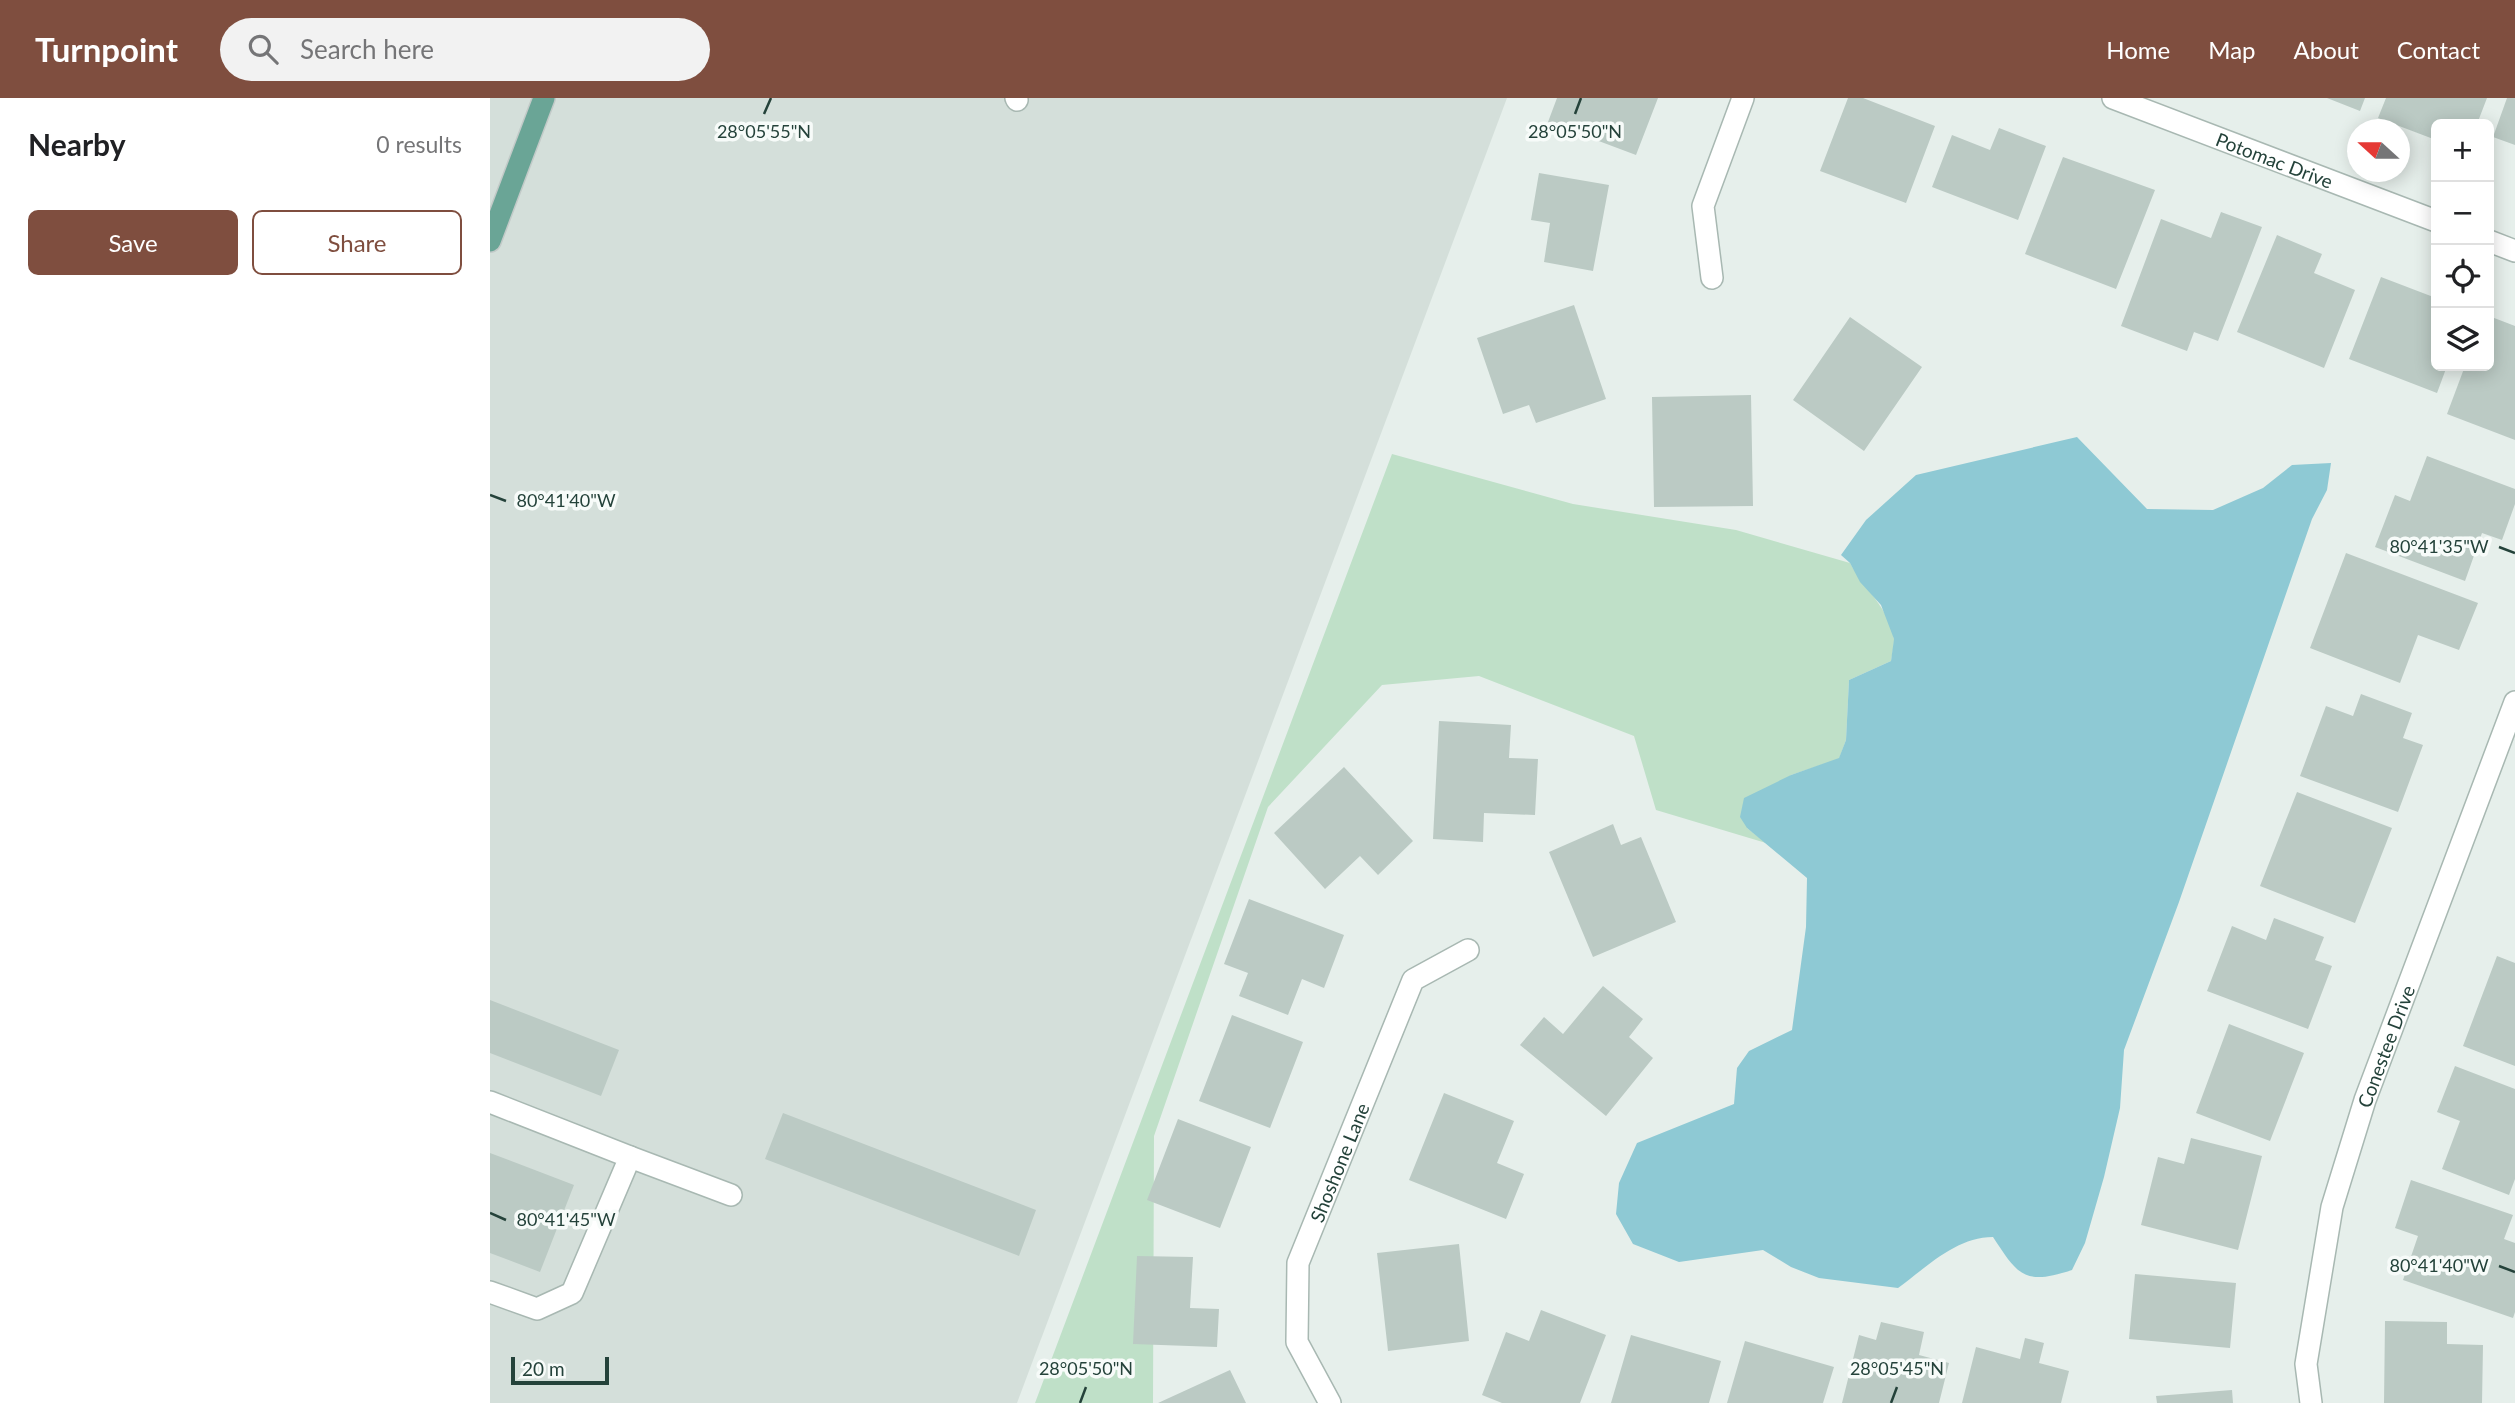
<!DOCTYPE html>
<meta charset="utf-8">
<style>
body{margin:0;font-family:Lato,sans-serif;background:#f2f2f2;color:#202124}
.controls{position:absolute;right:21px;top:21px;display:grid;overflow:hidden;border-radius:10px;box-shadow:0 4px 18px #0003}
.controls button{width:63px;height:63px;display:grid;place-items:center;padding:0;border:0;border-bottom:2px solid #e0e0e0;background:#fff;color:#202124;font:35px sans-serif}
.compass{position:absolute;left:1857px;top:21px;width:63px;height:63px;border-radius:50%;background:#fff;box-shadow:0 4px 18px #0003;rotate:291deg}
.scale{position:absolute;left:21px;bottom:18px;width:98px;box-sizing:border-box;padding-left:7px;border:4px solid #24423a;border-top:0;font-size:19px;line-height:24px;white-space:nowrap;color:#24423a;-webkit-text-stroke:5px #f7fbf9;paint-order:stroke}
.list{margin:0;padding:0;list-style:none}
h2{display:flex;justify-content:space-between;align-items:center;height:91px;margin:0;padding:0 28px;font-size:30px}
h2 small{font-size:23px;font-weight:400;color:#757577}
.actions{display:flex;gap:14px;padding:21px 28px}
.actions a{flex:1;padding:16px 0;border:2px solid #7f4e3f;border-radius:10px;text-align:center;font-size:24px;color:#7f4e3f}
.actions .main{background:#7f4e3f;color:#fff}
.icon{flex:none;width:38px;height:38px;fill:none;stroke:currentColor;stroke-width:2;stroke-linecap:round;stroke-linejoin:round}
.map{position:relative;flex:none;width:2025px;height:1305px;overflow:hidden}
header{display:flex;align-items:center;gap:42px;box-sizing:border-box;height:98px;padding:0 35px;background:#7f4e3f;color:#fff}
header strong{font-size:33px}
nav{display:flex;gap:38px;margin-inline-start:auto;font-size:24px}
.search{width:490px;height:63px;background:#f2f2f2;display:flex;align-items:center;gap:18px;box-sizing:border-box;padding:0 24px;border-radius:38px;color:#757577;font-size:26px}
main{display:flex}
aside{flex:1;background:#fff}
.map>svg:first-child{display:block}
.built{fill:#d4dfda}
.green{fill:#bfe0c8}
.water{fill:#8ec9d4}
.building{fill:#bbcac4}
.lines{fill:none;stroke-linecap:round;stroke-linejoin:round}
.minor-casing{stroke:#a8b8b2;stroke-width:24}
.major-casing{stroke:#c2cac8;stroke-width:24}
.minor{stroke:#fff;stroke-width:21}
.major{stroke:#6aa596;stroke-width:21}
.ticks{fill:none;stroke:#24423a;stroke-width:2.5}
.labels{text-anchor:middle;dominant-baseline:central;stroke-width:7;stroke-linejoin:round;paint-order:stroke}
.street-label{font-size:19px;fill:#24423a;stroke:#f7fbf9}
.ticks-label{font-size:18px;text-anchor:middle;fill:#24423a;stroke:#f7fbf9;stroke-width:7;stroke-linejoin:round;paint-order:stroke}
</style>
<header>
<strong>Turnpoint</strong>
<div class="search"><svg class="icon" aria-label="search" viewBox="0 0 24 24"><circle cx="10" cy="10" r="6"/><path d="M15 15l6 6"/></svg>Search here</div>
<nav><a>Home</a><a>Map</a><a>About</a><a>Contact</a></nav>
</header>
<main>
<aside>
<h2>Nearby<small>0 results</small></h2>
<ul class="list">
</ul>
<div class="actions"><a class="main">Save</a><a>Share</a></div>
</aside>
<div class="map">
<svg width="2025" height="1305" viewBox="0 0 2025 1305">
<rect width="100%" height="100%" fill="#e6efeb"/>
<!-- built -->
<path class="built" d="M0,0H1017L527,1305H0Z"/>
<!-- green -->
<path class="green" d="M902,356L1083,406L1246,432L1360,465C1373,489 1401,513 1404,541C1404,548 1402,557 1401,563L1359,582L1356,642L1349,661L1301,677L1257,730L1276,745L1166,712L1144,638L989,578L892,587L778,709L664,1038L663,1305H545Z"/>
<!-- water -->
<path class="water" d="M1587,339L1657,411L1723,412L1773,390L1802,367L1841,365L1837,392L1822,421L1689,804L1634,952L1630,1010L1614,1079L1595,1145L1582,1172C1534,1188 1528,1177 1503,1139C1466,1139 1437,1169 1408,1190L1329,1180L1301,1169L1273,1152L1189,1164L1143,1146L1126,1116L1129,1085L1147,1045L1244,1006L1247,970L1259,953L1302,932L1316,829L1317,780L1257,730L1250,719L1254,700L1301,677L1349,660L1356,642L1359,582L1401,563L1404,541L1391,507L1370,484L1360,465L1351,457L1376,422L1426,377Z"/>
<!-- building -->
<path class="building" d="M1067,0H1168L1146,57L1058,24Z
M1358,0H1373L1445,28L1416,105L1330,73Z
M1837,0H1875L1870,13Z
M1896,0H1997L1987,26H1946V42L1888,20Z
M2017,0H2025V47L2003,39Z
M1509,30L1556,48L1528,122L1442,89L1462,37L1500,52Z
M1573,59L1665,92L1626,191L1535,156Z
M1049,75L1119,87L1103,173L1054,164L1060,125L1041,122Z
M1731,114L1772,129L1728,243L1704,234L1697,253L1631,228L1671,121L1721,140Z
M1787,137L1832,156L1824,175L1865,192L1834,270L1747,234Z
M1891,179L1946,200V268H1957L1947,295L1859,261Z
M1084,207L1116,301L1046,325L1039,307L1013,316L987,240Z
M1999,218L2025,228V342L1957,316L1975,268H1999Z
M1360,219L1432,269L1374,353L1303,302Z
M1261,297L1263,408L1164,409L1162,299Z
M1937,358L2025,391V406L2012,442L1992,435L1975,483L1885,449L1905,397L1920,403Z
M1856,455L1988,505L1969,552L1928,537L1910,585L1820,550Z
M1871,596L1922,615L1913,640L1933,647L1908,714L1810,678L1836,608L1863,618Z
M949,623L1021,627L1019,660L1048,661L1045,717L994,715L993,744L943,741Z
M854,669L923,743L888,777L870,758L835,791L784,735Z
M1807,694L1902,730L1865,825L1770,788Z
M1123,726L1131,747L1151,739L1186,824L1103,859L1059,754Z
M759,801L854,837L834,890L812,881L798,917L749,898L758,875L734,866Z
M1784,820L1834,839L1825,862L1842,868L1818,931L1717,893L1742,828L1776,842Z
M2007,858L2025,865V968L1973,948Z
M1113,888L1153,921L1139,939L1163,960L1116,1018L1030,947L1054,919L1073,936Z
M0,902L129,952L111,998L0,955Z
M742,917L813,944L780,1030L709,1003Z
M1739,926L1814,955L1780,1043L1706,1015Z
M1965,968L2025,991V1081L2019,1097L1952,1071L1970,1023L1947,1014Z
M954,995L1024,1023L1007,1065L1034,1076L1016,1121L919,1082Z
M293,1015L546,1112L529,1158L275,1061Z
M688,1021L761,1049L730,1130L657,1102Z
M1701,1040L1772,1058L1748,1152L1651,1127L1668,1059L1694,1066Z
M0,1055L84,1087L50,1174L0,1155Z
M1921,1082L2023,1117L2014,1141L2025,1145V1214L2023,1220L1913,1182L1928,1138L1905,1130Z
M969,1146L979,1243L898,1253L887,1155Z
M647,1158L703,1159L700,1210L729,1211L727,1249L643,1246Z
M1645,1176L1746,1185L1740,1250L1639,1241Z
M1051,1212L1116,1237L1090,1305H1012L992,1297L1016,1234L1039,1243Z
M1895,1223L1957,1224V1246L1993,1247L1992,1305H1894Z
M1391,1224L1434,1234L1429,1257L1459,1265L1449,1305H1352L1369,1237L1386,1242Z
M1141,1237L1231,1263L1219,1305H1121Z
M1535,1240L1554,1245L1549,1265L1579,1273L1571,1305H1472L1486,1249L1530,1261Z
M1255,1243L1344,1269L1333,1305H1237Z
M740,1272L756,1305H668Z
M1742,1292L1743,1305H1667L1666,1298Z"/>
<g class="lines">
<defs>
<g id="minor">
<path d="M526,0L527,2"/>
<path id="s1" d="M1623,0L1946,123"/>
<path d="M1999,143L2025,153"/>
<path d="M1222,180L1213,108L1253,0"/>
<path d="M0,1004L140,1059L82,1195L47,1211L0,1194"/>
<path d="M140,1059L241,1097"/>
<path id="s2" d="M840,1305L807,1244L808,1165L923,882L978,852"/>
<path id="s3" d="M1821,1305L1816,1266L1842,1109L1875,1002L2025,604"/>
</g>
<path id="major" d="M0,143L54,0"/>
</defs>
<!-- minor casing -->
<use href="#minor" class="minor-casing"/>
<!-- major casing -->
<use href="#major" class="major-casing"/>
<!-- minor -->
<use href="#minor" class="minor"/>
<!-- major -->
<use href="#major" class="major"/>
</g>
<!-- ticks -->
<path class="ticks" d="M274,16L281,0M1085,16L1091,0M0,397L16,403M2009,449L2025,455M0,1115L16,1122M2009,1168L2025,1174M590,1305L596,1289M1401,1305L1407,1289"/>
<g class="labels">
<!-- street labels -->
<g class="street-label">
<text stroke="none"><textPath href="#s1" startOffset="173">Potomac Drive</textPath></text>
<text stroke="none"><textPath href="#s3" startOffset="368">Conestee Drive</textPath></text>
<text stroke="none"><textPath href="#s2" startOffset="257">Shoshone Lane</textPath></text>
</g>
</g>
<g class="ticks-label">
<text x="274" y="40">28°05'55"N</text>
<text x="1085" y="40">28°05'50"N</text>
<text x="76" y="409">80°41'40"W</text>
<text x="1949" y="455">80°41'35"W</text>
<text x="76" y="1128">80°41'45"W</text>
<text x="1949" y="1174">80°41'40"W</text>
<text x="596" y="1277">28°05'50"N</text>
<text x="1407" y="1277">28°05'45"N</text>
</g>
</svg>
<div class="controls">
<button>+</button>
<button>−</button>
<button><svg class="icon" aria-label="locate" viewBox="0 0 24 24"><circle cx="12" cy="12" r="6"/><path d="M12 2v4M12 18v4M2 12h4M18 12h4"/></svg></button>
<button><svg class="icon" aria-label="layers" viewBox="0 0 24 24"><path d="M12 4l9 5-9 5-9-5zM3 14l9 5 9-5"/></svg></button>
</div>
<svg class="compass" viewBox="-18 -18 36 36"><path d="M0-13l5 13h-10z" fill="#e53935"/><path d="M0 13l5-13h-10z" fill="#757577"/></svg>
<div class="scale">20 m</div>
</div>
</main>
